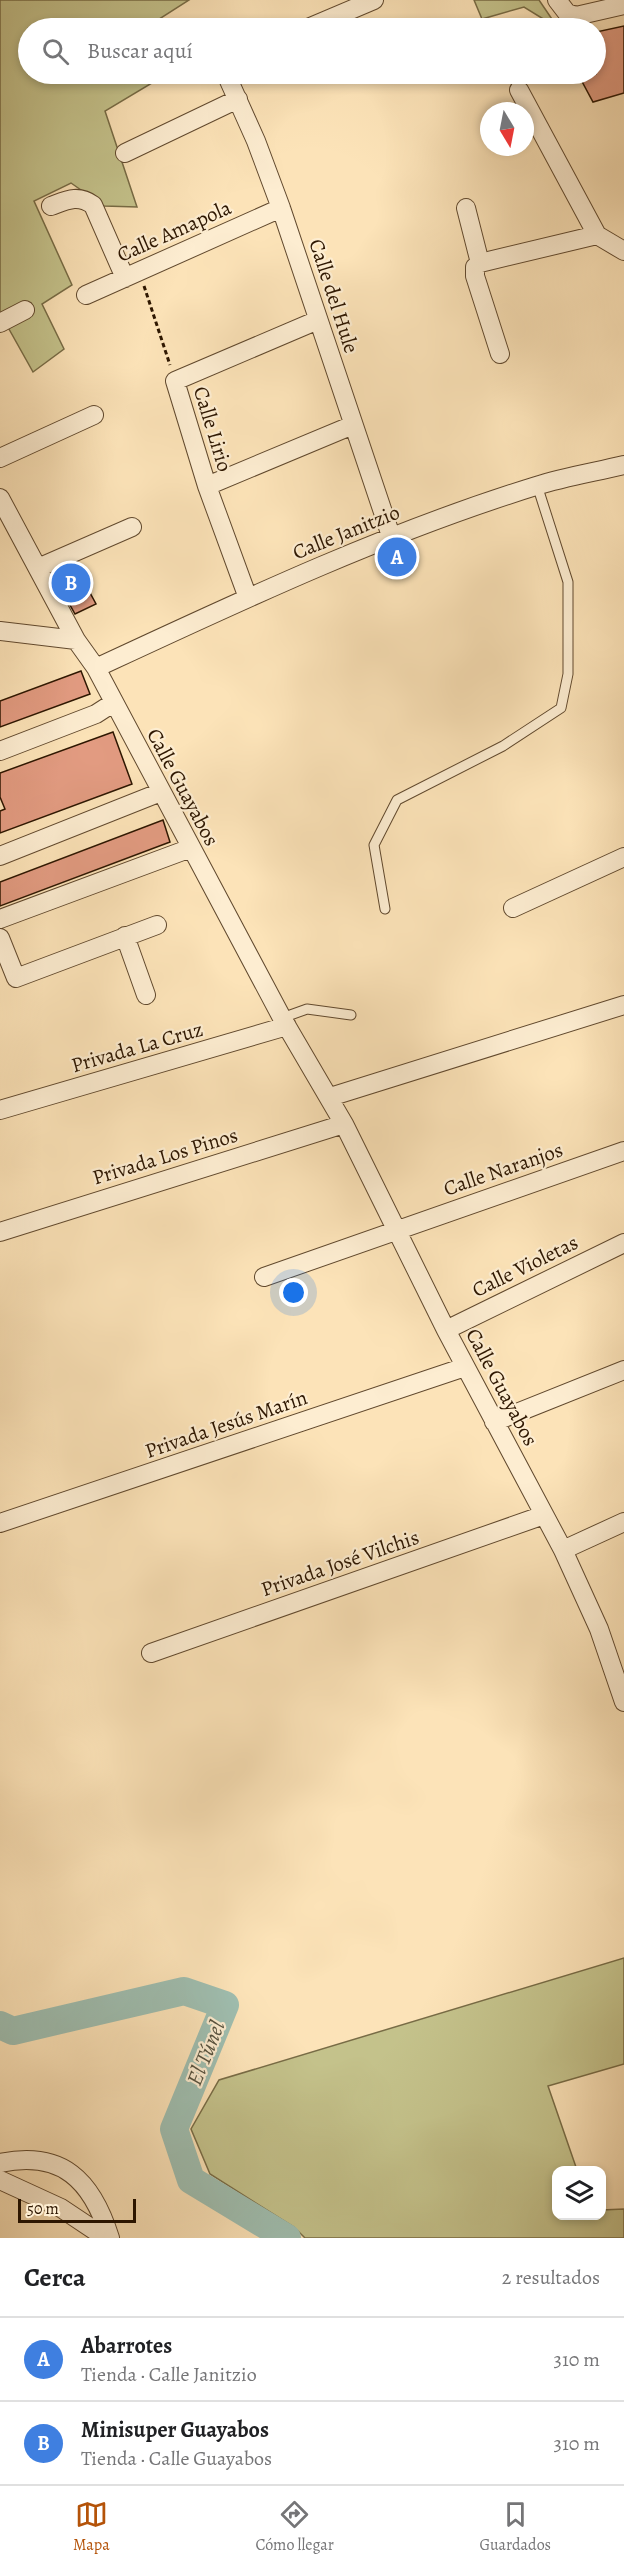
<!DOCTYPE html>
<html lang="es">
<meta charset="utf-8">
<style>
body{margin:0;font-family:Alegreya,serif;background:#f2f2f2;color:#202124}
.controls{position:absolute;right:18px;bottom:18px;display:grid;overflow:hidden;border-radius:12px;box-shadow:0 3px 9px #0003}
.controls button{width:54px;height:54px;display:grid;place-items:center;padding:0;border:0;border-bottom:2px solid #e0e0e0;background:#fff;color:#202124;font:30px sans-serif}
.compass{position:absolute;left:480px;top:102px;width:54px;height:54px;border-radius:50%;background:#fff;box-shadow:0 3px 9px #0003;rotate:170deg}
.scale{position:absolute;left:18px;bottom:15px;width:118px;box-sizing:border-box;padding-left:6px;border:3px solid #2d1600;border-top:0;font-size:16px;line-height:21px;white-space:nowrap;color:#2d1600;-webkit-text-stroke:4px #fdedd1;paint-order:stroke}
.you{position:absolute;left:294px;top:1293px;width:21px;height:21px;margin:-15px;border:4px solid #fff;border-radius:50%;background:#1a73e8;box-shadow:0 0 0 9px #1a73e833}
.badge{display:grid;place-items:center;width:39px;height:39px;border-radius:50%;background:#b45309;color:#fff;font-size:20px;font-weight:700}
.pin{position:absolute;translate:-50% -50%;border:3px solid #fff;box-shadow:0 2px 6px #0006}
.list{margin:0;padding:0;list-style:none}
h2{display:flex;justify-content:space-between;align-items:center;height:78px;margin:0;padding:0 24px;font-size:26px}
h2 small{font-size:20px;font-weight:400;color:#757577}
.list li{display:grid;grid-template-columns:39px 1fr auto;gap:18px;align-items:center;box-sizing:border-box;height:84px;padding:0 24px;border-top:2px solid #e0e0e0}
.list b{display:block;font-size:22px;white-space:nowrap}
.list p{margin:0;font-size:20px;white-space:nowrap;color:#757577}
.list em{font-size:20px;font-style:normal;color:#757577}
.icon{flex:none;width:33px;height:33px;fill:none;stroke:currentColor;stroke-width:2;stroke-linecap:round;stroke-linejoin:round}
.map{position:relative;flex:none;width:624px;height:2238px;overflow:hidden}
.search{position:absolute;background:#fff;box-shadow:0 3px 9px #0003;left:18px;right:18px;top:18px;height:66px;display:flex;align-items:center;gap:15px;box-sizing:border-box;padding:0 21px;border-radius:33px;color:#757577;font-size:22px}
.sheet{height:246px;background:#fff}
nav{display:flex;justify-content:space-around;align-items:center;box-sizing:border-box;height:84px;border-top:2px solid #e0e0e0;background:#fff;font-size:16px;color:#757577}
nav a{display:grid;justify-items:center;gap:3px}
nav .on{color:#b45309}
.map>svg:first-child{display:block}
.green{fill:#c4c28b;stroke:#786c46;stroke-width:1.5}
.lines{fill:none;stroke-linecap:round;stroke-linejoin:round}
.river{stroke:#9fbeb0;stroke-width:28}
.building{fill:#e29b81;stroke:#2d1600;stroke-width:1.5}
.service-casing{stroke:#61492e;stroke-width:11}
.minor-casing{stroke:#61492e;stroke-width:20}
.path{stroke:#2d1600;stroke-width:3;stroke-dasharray:4.5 3;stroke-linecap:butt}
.service{stroke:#fdedd1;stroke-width:9}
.minor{stroke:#fdedd1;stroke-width:18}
.labels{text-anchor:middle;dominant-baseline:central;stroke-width:4.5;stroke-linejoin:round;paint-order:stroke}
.street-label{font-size:21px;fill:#2d1600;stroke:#fdedd1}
.water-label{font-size:22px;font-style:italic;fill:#55513e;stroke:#fdedd1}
</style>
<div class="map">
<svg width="624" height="2238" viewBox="0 0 624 2238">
<rect width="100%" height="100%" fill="#fce3b8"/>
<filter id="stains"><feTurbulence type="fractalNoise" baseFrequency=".00333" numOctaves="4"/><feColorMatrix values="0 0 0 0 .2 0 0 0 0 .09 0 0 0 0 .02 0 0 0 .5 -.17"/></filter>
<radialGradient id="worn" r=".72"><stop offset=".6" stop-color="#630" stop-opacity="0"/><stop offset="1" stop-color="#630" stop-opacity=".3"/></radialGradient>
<!-- green -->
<path class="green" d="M0,0H189L156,21L159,28H28V74H167L105,111L137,207L104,206L71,183L34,201L72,285L42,304L64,349L33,372L0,313Z
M474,0H539L558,28L524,7L482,19Z
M624,1958V2064L548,2086L577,2170H556V2216H602V2210L624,2209V2238H305L294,2227L210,2174L191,2129L219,2080Z"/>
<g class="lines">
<!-- river -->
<path class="river" d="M0,2025L13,2031L184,1991L225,2005L174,2129L191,2180L287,2238"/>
</g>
<!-- building -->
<path class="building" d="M624,26V93L593,102L578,74H596V32Z
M402,545L407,556L388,566L382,553Z
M76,567L96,604L75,614L54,576Z
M81,671L90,694L0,727V701Z
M113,732L132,784L0,833V811L5,809L0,797V773Z
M163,820L170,842L0,906V882Z"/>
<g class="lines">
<defs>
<path id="service" d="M385,909L374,845L397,800L503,746L561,708L568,674V582L537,485
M282,1018L307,1009L351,1015"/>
<path id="minor" d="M557,0L567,13L576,16L624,5
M308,28L374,0
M226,74L256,141L281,208L391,536
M519,90L597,235
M125,153L238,99
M51,206C67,200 78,194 93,205L125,278
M466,208L480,263
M86,295L281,208
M0,323L25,310
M500,354L475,276V267L480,263L597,235L624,251
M0,458L94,415
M207,486L353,425
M0,498L76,640L96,668L282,1018L344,1124L446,1330L563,1550L599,1629L624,1702
M38,568L132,527
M248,598L207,486L175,381L318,320
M0,631L76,640
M96,668C240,601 384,533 536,486C564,477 595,472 624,465
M0,751L96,714L113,703
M0,856L161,792
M513,908L624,857
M0,919L191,848
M125,936L146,995
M0,938L16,978L157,925
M330,1097L624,1005
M0,1110L287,1026
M0,1232L344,1124
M264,1277L624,1151
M446,1330L624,1243
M494,1422L624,1370
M0,1523L465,1367
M563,1550L624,1522
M151,1653L544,1515
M0,2163C62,2150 92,2180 110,2238
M0,2180L61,2208L106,2238"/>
</defs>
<!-- service casing -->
<use href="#service" class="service-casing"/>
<!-- minor casing -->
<use href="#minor" class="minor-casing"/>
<!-- path -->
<path class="path" d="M144,286L170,365"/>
<!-- service -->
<use href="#service" class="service"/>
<!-- minor -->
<use href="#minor" class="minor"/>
</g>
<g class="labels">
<!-- street labels -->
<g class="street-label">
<text transform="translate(174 231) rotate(-24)">Calle Amapola</text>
<text transform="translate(334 296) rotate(72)">Calle del Hule</text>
<text transform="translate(213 429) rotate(73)">Calle Lirio</text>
<text transform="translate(346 532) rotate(-22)">Calle Janitzio</text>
<text transform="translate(183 787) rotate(62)">Calle Guayabos</text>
<text transform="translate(137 1047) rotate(-16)">Privada La Cruz</text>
<text transform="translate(165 1156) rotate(-17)">Privada Los Pinos</text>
<text transform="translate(503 1169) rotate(-19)">Calle Naranjos</text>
<text transform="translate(525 1266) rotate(-26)">Calle Violetas</text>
<text transform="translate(502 1387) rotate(62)">Calle Guayabos</text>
<text transform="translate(226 1424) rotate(-19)">Privada Jesús Marín</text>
<text transform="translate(340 1563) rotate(-19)">Privada José Vilchis</text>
</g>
<!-- water labels -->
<g class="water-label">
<text transform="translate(206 2053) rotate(-68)">El Túnel</text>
</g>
</g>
<rect width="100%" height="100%" filter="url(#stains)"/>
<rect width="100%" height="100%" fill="url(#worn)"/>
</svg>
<div class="controls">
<button><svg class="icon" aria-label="layers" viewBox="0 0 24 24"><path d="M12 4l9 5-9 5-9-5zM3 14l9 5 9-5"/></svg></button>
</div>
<svg class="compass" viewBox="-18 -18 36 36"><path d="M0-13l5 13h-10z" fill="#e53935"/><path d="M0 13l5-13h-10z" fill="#757577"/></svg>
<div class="scale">50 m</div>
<div class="you"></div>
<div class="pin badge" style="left:397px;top:557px;background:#3f7fe0">A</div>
<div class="pin badge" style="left:71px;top:583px;background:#3f7fe0">B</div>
<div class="search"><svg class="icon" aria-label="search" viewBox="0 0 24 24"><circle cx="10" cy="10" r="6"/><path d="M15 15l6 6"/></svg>Buscar aquí</div>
</div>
<section class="sheet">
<h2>Cerca<small>2 resultados</small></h2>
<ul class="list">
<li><span class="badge" style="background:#3f7fe0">A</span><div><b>Abarrotes</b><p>Tienda · Calle Janitzio</p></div><em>310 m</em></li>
<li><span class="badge" style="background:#3f7fe0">B</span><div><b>Minisuper Guayabos</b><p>Tienda · Calle Guayabos</p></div><em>310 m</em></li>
</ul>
</section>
<nav>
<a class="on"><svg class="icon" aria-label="map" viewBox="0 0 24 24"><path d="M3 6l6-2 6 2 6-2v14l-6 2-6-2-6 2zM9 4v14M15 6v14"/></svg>Mapa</a>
<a><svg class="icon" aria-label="directions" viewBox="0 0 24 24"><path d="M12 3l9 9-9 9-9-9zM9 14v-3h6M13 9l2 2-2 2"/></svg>Cómo llegar</a>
<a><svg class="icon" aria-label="saved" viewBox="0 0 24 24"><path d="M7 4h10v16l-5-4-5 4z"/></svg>Guardados</a>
</nav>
